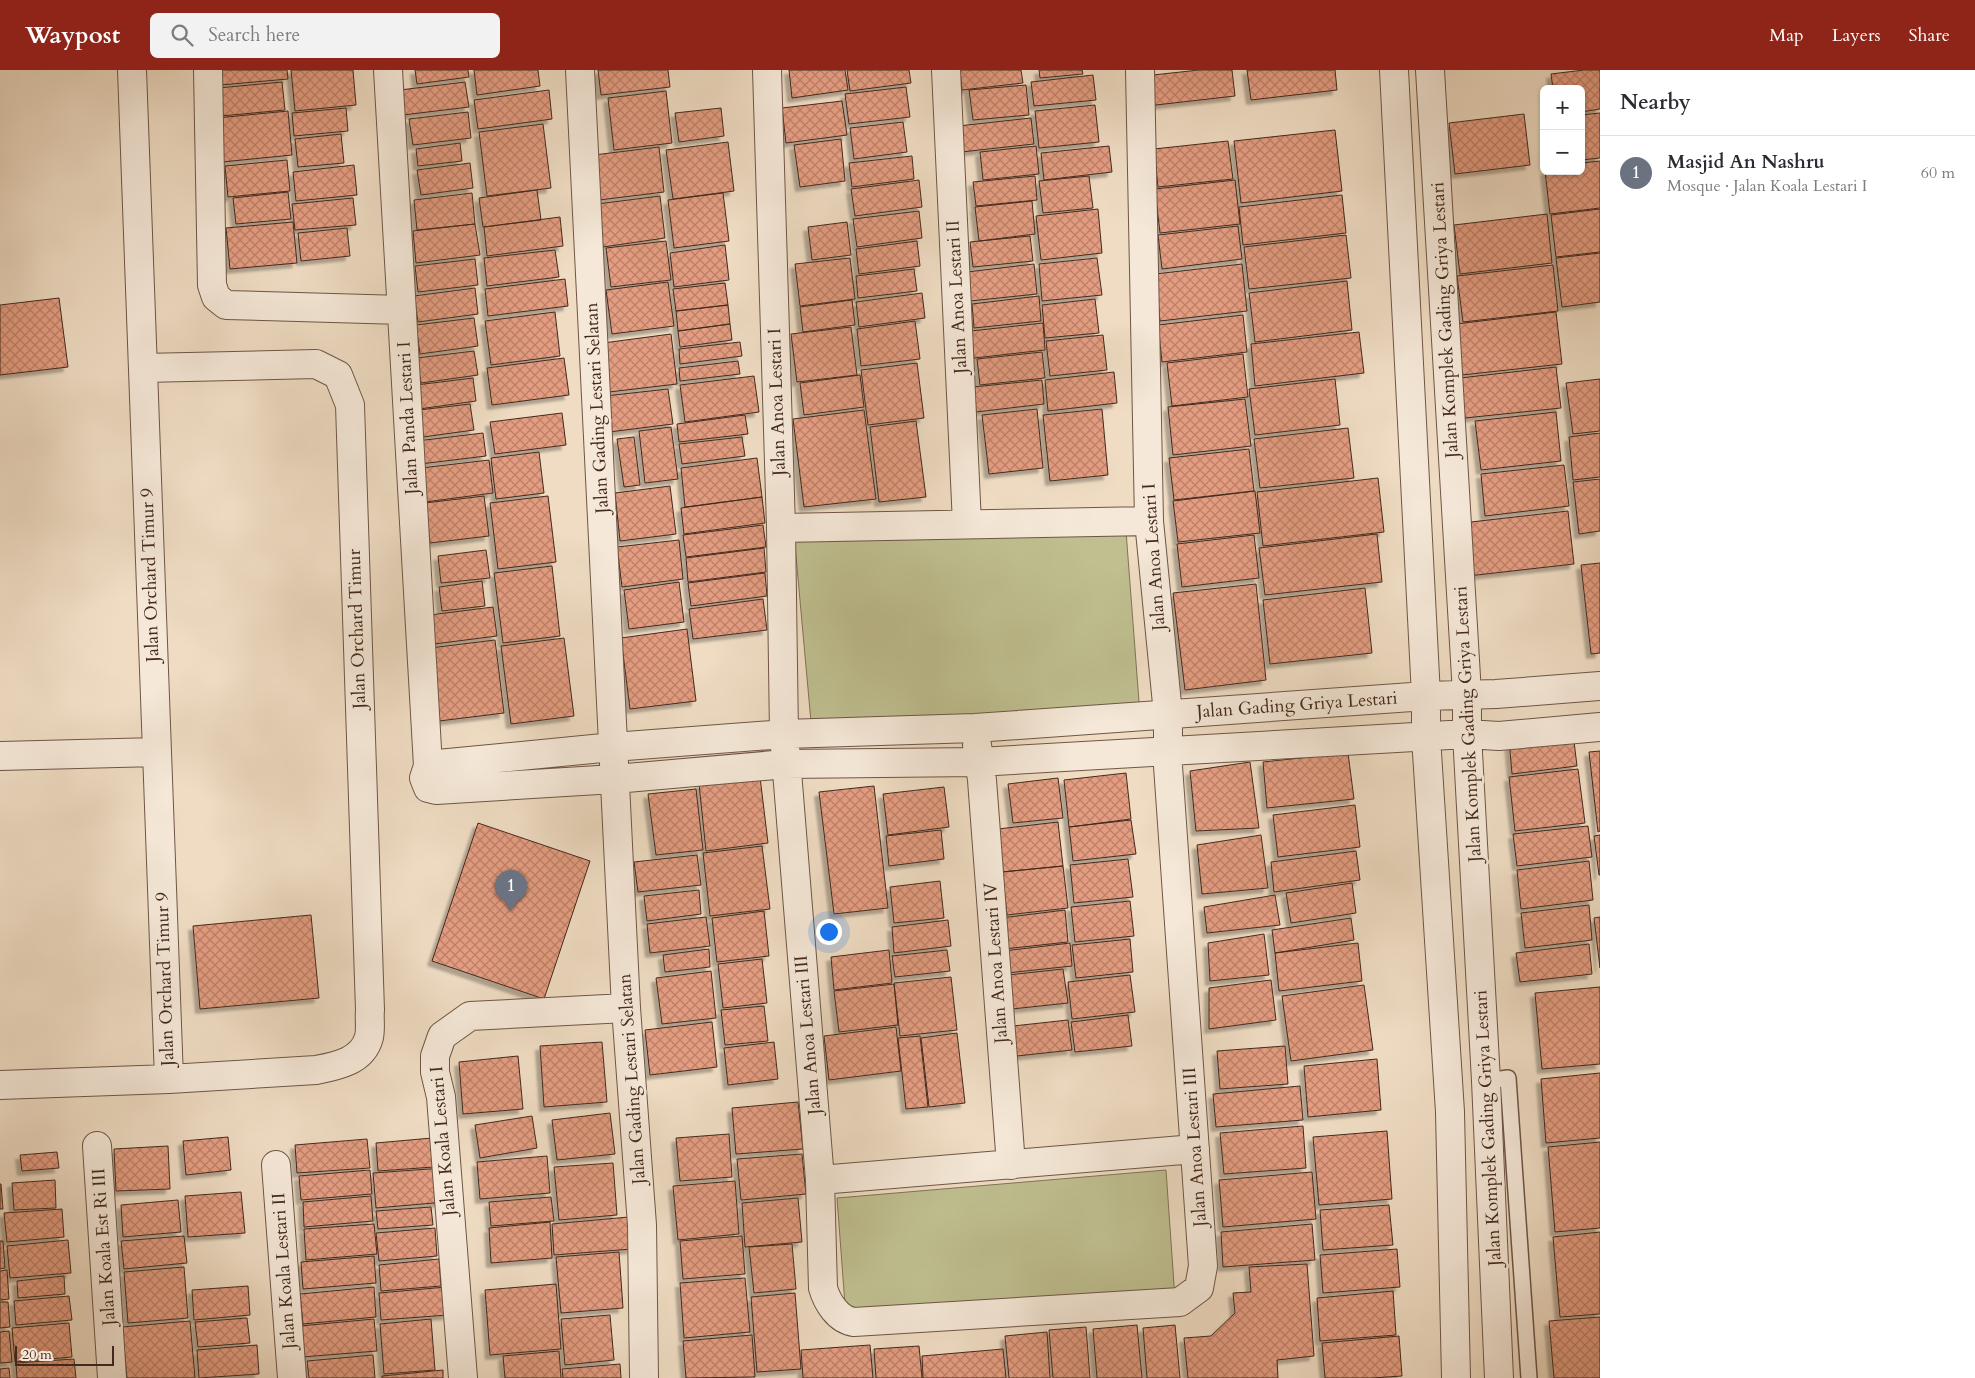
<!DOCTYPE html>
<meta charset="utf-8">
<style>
body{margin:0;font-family:Cardo,serif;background:#f2f2f3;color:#2b2b33}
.controls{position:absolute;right:15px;top:15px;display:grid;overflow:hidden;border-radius:8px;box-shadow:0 1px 4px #0004}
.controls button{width:45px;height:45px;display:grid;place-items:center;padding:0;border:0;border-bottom:1px solid #e1e1e2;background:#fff;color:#2b2b33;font:25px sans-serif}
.scale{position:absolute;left:15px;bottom:12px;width:99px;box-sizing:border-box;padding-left:5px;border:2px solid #43291d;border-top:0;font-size:14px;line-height:18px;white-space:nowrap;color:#43291d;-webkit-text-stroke:4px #f5e8d8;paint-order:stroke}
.you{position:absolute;left:828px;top:861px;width:18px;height:18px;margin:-12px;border:4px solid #fff;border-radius:50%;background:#1a73e8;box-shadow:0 0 0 8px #1a73e833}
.badge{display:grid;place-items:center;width:32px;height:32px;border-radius:50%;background:#8f2418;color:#fff;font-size:16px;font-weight:700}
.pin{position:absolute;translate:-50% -41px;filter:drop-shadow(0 1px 2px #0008)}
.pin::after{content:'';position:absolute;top:26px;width:18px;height:15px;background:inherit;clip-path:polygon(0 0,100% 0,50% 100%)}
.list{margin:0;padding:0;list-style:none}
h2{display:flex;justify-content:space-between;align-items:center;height:65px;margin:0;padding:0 20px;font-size:21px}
h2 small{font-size:16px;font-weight:400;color:#7c7c81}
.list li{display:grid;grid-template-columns:32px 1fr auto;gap:15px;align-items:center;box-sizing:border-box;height:75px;padding:0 20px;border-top:1px solid #e1e1e2}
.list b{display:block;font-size:19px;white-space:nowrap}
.list p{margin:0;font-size:16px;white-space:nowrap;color:#7c7c81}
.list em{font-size:16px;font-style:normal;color:#7c7c81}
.icon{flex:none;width:28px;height:28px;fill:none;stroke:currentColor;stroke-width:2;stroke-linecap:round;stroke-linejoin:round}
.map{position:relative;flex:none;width:1600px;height:1308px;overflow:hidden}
header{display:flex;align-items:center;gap:30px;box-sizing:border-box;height:70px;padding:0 25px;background:#8f2418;color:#fff}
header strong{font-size:24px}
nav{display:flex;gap:28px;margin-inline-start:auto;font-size:18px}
.search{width:350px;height:45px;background:#f2f2f3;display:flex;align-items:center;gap:12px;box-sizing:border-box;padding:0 18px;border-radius:8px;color:#7c7c81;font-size:19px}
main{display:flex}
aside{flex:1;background:#fff}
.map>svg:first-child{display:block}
.park{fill:#bfbf90;stroke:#817456}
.building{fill:url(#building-cross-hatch);stroke:#43291d;filter:url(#shadow)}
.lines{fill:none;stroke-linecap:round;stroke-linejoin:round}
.lane-casing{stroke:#6e5646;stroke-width:18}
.street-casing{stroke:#6e5646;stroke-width:30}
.lane{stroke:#f5e8d8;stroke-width:15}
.street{stroke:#f5e8d8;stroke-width:28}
.labels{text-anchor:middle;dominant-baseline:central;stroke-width:5;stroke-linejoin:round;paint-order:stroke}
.street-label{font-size:18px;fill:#43291d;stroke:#f5e8d8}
</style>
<header>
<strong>Waypost</strong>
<div class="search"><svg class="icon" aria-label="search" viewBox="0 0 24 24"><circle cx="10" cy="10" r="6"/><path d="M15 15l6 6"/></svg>Search here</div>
<nav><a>Map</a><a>Layers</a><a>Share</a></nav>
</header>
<main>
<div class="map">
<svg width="1600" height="1308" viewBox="0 0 1600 1308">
<defs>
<pattern id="building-cross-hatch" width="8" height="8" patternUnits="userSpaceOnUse" patternTransform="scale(1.25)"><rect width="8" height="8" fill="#e59d81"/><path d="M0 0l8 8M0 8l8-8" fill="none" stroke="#bb8069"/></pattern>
<filter id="shadow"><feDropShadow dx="-4.5" dy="4.5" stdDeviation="1" flood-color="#0004"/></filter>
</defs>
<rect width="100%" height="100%" fill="#efdcc3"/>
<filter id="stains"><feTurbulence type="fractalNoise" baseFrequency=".004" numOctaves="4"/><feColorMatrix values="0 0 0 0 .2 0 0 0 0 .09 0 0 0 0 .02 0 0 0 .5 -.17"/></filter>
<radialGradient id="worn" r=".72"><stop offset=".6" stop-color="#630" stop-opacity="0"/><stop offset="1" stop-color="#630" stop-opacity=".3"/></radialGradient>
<!-- park -->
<path class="park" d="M1126,461L1140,645L812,663L794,464Z
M1166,1100L1175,1229L846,1248L837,1128Z"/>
<!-- building -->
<path class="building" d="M220,0H287L288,9L221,15Z
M291,0H353L356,35L295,41Z
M415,0H468L469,7L417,14Z
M474,0H538L540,16L477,25Z
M598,0H668L670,17L601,25Z
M789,0H845L848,20L792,28Z
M847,0H909L911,13L850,21Z
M960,0H1021L1023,13L962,20Z
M1039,0H1082L1083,4L1040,8Z
M1199,0H1232L1235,26L1147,36L1144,6Z
M1247,0H1335L1337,20L1251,30Z
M1584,0H1600V39L1581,42V19H1553L1551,4Z
M1093,5L1096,30L1034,36L1031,12Z
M282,12L285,40L221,46L218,18Z
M465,12L469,37L403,45L400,20Z
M1026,15L1029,45L973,50L969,20Z
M906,17L910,47L849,54L845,24Z
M549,20L552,49L478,59L474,30Z
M666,21L672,73L614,80L608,28Z
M842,31L847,65L786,73L782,38Z
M1095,35L1099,72L1039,78L1035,41Z
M346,38L348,61L294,66L292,43Z
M721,38L724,66L679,72L675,43Z
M288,41L292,85L222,92L217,48Z
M468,42L471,68L413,75L409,49Z
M1600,43V88L1581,90V45Z
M1524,44L1530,95L1455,104L1449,53Z
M1031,48L1034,74L961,82L958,56Z
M903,52L907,82L854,89L850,58Z
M543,54L551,118L487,126L479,62Z
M1335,60L1342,121L1241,133L1234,71Z
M341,64L344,93L298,97L295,69Z
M841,69L845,111L800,117L794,75Z
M1228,71L1233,109L1158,117L1154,79Z
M728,72L734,121L673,129L666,80Z
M460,73L462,91L418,96L416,79Z
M1036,76L1039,104L983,110L980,82Z
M1109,76L1112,102L1044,110L1041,83Z
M659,77L664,122L599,130L594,85Z
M912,86L914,109L852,117L849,93Z
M287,90L290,121L228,127L225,96Z
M1600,91V138L1550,144L1545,101H1581V93Z
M470,93L473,118L421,125L417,100Z
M354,95L357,125L296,131L293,102Z
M1035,106L1037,130L976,136L973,112Z
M1089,106L1093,138L1043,143L1039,111Z
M919,110L922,137L855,146L851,119Z
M1235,110L1240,154L1160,163L1155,119Z
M537,120L541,150L483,157L479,128Z
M288,122L291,149L236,154L233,128Z
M472,123L475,154L417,160L414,130Z
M723,123L729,171L674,178L668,130Z
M1342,125L1346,163L1243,175L1239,137Z
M660,126L665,168L603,177L597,134Z
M353,128L356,155L295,160L292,134Z
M1032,131L1035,164L979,171L975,137Z
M1098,139L1102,183L1041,190L1036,146Z
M1600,139V182L1556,187L1551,145Z
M919,141L922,168L857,177L853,149Z
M1547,144L1552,193L1460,204L1454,155Z
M560,147L563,176L487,186L484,157Z
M293,152L297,193L230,199L226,158Z
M847,152L851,185L812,190L808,157Z
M475,154L480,185L416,193L413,161Z
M1238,156L1242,189L1162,199L1158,165Z
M347,158L350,186L301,191L298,163Z
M1346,165L1351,208L1249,219L1244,177Z
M1030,166L1033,191L973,197L970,172Z
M666,171L671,210L611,217L606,178Z
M917,171L920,196L859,204L856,179Z
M725,175L729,210L674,217L670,183Z
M555,180L559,207L487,216L484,188Z
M1600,183V232L1562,237L1556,188Z
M850,188L855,229L800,236L795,194Z
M1097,188L1102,225L1042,231L1039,194Z
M475,189L478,215L418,222L415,196Z
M1034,194L1037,224L970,231L967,202Z
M1242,194L1247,241L1160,251L1155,204Z
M1553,195L1558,241L1463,252L1457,206Z
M914,199L917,221L858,228L856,206Z
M565,209L568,236L488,246L485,219Z
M1347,211L1352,260L1255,272L1249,223Z
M668,212L674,256L612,264L606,220Z
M725,213L728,235L676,241L673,219Z
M475,218L478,244L418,252L414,226Z
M922,223L925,248L859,257L856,232Z
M1039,226L1041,251L974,258L972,234Z
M59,228L68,297L0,305V235Z
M1095,229L1099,263L1045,268L1042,235Z
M852,230L855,255L803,262L800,237Z
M728,235L730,254L678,261L676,241Z
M555,242L560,286L491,295L485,251Z
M1556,242L1562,294L1462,305L1456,254Z
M1243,245L1247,282L1162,292L1158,255Z
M474,248L478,276L420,284L416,255Z
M915,251L920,289L861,296L857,259Z
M1043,253L1045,280L974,288L971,261Z
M730,254L732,270L680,277L678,261Z
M851,257L857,305L797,312L791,264Z
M1359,262L1364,303L1255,316L1251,274Z
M671,264L677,314L609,322L603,273Z
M1103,265L1107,300L1050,306L1046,271Z
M740,272L742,286L680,294L679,279Z
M474,281L478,305L421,313L417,288Z
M1042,282L1045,308L980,315L977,289Z
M1243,284L1248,327L1172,336L1167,293Z
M564,288L569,325L492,335L487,298Z
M738,291L740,304L680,311L679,298Z
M917,293L924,348L868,355L861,300Z
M1556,297L1561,338L1465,348L1460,308Z
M1114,302L1117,333L1048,341L1045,310Z
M860,305L864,337L804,345L800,313Z
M754,306L759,342L685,352L680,315Z
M473,308L476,331L419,339L416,315Z
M1335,309L1340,355L1255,365L1249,319Z
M1600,309V361L1573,364L1566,313Z
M1042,310L1044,334L976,342L973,317Z
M668,319L673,354L609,362L605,326Z
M1245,329L1251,376L1173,385L1168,337Z
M470,334L474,360L423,367L419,340Z
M1037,339L1043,398L989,404L982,345Z
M1102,339L1108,405L1050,411L1043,345Z
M864,340L876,429L804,437L793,349Z
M1556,342L1561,391L1481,400L1475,351Z
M562,343L566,375L495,384L490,352Z
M745,345L748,364L679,372L677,354Z
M916,351L926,427L879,432L870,357Z
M671,357L678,409L645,413L639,361Z
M1348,358L1354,408L1260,418L1254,369Z
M483,363L486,386L420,394L417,371Z
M1600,363V407L1573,410L1569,367Z
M634,367L640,415L624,417L617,369Z
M742,367L745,386L682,394L679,374Z
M1249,379L1254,421L1174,430L1169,388Z
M539,382L544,423L496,429L491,388Z
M757,388L762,427L685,437L681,398Z
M489,390L493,423L425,432L421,398Z
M1564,395L1569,436L1485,446L1481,404Z
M1378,408L1384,462L1263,476L1257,422Z
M1600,409V461L1579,464L1573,412Z
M670,416L676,464L620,471L615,423Z
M1255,421L1260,463L1178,472L1173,431Z
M484,426L489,466L430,473L425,433Z
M548,426L556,492L498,499L490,433Z
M762,427L765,453L684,464L681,438Z
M1568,441L1574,494L1468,506L1462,453Z
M763,455L766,477L686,487L683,465Z
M1377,464L1382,512L1265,525L1259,478Z
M1254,465L1259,508L1182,517L1177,474Z
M679,470L683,509L622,517L617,477Z
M764,478L766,502L688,512L686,488Z
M486,480L490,508L441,513L438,486Z
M1600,493V583L1591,584L1581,495Z
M552,496L560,566L503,573L494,503Z
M765,503L767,526L691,536L688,513Z
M482,511L485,536L442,541L439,517Z
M679,512L684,552L629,559L624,520Z
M1256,514L1266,610L1185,620L1173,523Z
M1365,518L1372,583L1270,594L1263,530Z
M763,529L767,560L693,569L689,539Z
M493,537L497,566L434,574L430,545Z
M687,559L696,631L630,639L621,568Z
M564,568L574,646L511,654L501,576Z
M495,570L504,643L439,651L430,578Z
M1573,663L1577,696L1512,704L1509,670Z
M1600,681V761L1598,762L1589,682Z
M1348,683L1354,729L1267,738L1263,692Z
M1250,692L1259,758L1196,761L1190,701Z
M1578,699L1585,753L1515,761L1509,707Z
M1126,703L1131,749L1069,757L1064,710Z
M760,707L768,773L706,781L699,714Z
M1058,708L1063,748L1013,753L1008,714Z
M874,716L888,838L834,844L819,722Z
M944,717L949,757L888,765L883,724Z
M696,719L703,780L656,785L648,724Z
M1355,735L1360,777L1278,787L1273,745Z
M1131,750L1136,784L1073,791L1069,757Z
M1058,752L1063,796L1002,802L998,759Z
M478,753L590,791L544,929L432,891Z
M1588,756L1592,787L1517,796L1513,764Z
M941,760L944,789L889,796L886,766Z
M1261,765L1268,818L1202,824L1197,775Z
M1600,765V805H1599L1594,766Z
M762,776L770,839L710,846L703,783Z
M1356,781L1360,810L1274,822L1271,792Z
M697,785L701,815L638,822L634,792Z
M1128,789L1133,827L1074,833L1070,795Z
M1589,791L1593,830L1521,839L1517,800Z
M1063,796L1068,838L1007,845L1002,802Z
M940,811L944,848L894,853L890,817Z
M1352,813L1356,843L1291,853L1286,823Z
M699,820L701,844L647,851L644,826Z
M1275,825L1280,855L1207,863L1204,837Z
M1130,831L1134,866L1075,872L1071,837Z
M1589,835L1592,870L1525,878L1521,843Z
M1065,840L1068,872L1004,879L1001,848Z
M764,841L769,886L717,892L712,848Z
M311,845L319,928L200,939L193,856Z
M706,847L710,876L650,883L647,854Z
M1600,847V898L1594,848Z
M1351,848L1354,870L1275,883L1272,860Z
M948,850L951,876L894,883L892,857Z
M1264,864L1269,905L1210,911L1208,873Z
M1130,869L1133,902L1076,908L1072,875Z
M1070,873L1072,896L1007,903L1004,881Z
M1358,873L1362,911L1279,921L1275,883Z
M1589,874L1592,904L1520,912L1516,883Z
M709,879L710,897L665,902L663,885Z
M889,880L892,913L834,920L831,887Z
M947,880L950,901L895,907L892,886Z
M762,889L767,933L723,938L718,894Z
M1063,899L1068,933L1012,939L1008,905Z
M711,901L716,948L662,954L656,908Z
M1130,905L1135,942L1072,949L1068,912Z
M951,907L957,960L900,966L894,913Z
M1271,910L1276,950L1209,959V918Z
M894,914L898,955L839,962L834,921Z
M1364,915L1373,980L1291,991L1282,926Z
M1600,917V994L1542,999L1535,923Z
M764,936L768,971L725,975L721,940Z
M1128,945L1132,976L1075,982L1071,952Z
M1068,950L1072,980L1017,986L1013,956Z
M712,952L717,997L650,1005L645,960Z
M896,957L901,1001L829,1010L824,966Z
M957,963L965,1033L929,1037L921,968Z
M920,966L928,1037L906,1039L898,968Z
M602,972L607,1032L544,1037L540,976Z
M774,972L778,1009L728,1015L724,978Z
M1285,976L1288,1014L1220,1019L1217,981Z
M518,986L523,1039L463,1044L459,992Z
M1377,989L1381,1040L1308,1047L1304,996Z
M1600,1003V1068L1546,1073L1541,1009Z
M1300,1016L1303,1050L1216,1057L1213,1024Z
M798,1032L803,1079L736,1084L732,1038Z
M610,1043L615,1084L557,1090L552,1050Z
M532,1046L537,1078L480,1088L475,1055Z
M1303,1056L1306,1098L1224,1104L1220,1063Z
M1387,1061L1392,1129L1319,1135L1313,1067Z
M729,1064L732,1107L680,1111L676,1068Z
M228,1067L231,1100L186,1105L183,1071Z
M432,1068L434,1097L378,1101L376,1073Z
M367,1069L370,1098L297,1103L295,1075Z
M1600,1072V1158L1555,1162L1548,1077Z
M168,1076L170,1119L116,1121L114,1079Z
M57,1082L59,1098L22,1101L20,1085Z
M802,1084L806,1124L741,1130L737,1089Z
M547,1086L550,1123L480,1129L477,1092Z
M613,1093L617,1145L559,1150L554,1097Z
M443,1098L445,1132L376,1138L373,1103Z
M370,1100L372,1124L301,1130L299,1106Z
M1312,1102L1316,1149L1223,1157L1219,1110Z
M55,1110L56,1138L14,1140L12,1113Z
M735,1111L739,1164L678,1170L673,1116Z
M0,1114H1L3,1139H0Z
M241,1122L245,1163L188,1167L185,1126Z
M371,1126L373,1151L304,1157L303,1132Z
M551,1127L554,1151L491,1156L489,1132Z
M798,1128L802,1172L745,1177L742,1133Z
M178,1130L181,1162L123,1167L121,1135Z
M1389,1135L1393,1175L1323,1180L1320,1140Z
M431,1137L433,1155L378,1159L376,1141Z
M62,1139L64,1167L7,1172L4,1143Z
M629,1147L632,1179L554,1185L552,1154Z
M550,1152L552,1188L491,1193L489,1158Z
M374,1154L377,1184L306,1190L304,1159Z
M1312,1154L1315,1190L1223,1197L1221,1162Z
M435,1158L437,1186L379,1191L376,1163Z
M1600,1162V1244L1560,1247L1553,1167Z
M184,1166L187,1193L124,1199L121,1171Z
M742,1166L745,1204L683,1209L680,1171Z
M68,1170L71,1203L10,1208L7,1176Z
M0,1171H3L5,1198L0,1199Z
M792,1174L796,1219L754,1223L749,1177Z
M1397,1179L1400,1217L1323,1223L1320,1185Z
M619,1182L623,1238L561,1243L556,1187Z
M374,1186L376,1213L303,1219L301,1192Z
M439,1189L441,1216L381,1221L379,1195Z
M1307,1194L1314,1286L1277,1290L1278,1308H1188L1184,1268L1211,1266L1235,1243L1233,1223L1251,1222L1249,1197Z
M184,1197L188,1248L128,1253L124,1202Z
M7,1200L9,1229L0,1230V1201Z
M64,1206L65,1224L18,1228L17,1211Z
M745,1208L750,1262L684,1268L680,1213Z
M556,1214L561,1279L490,1285L485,1220Z
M248,1216L250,1245L194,1250L192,1220Z
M374,1217L376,1247L303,1254L300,1224Z
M446,1217L448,1245L381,1250L379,1223Z
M1393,1221L1396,1265L1320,1271L1317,1228Z
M795,1223L801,1299L757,1302L751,1227Z
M69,1226L72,1250L16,1255L14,1231Z
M0,1232H8L10,1257L0,1258Z
M610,1245L614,1290L565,1295L561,1249Z
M1600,1247V1308H1554L1549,1251Z
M247,1248L250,1273L198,1277L195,1252Z
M374,1249L377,1281L302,1287L300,1256Z
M431,1249L435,1300L384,1304L380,1254Z
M190,1251L195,1308H127L122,1257Z
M69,1253L72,1287L15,1292L12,1258Z
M1137,1255L1142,1308H1097L1093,1259Z
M1175,1255L1180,1308H1147L1143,1258Z
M1086,1257L1090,1308H1053L1049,1260Z
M9,1261L12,1292L0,1293V1262Z
M1047,1262L1050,1308H1009L1005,1266Z
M752,1265L755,1307L686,1308L683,1271Z
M1399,1266L1402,1306L1372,1308H1325L1322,1273Z
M257,1275L259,1304L199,1308L197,1280Z
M870,1275L873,1308H803L801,1280Z
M919,1276L922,1308H876L874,1279Z
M1003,1279L1006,1308H923L922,1286Z
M559,1281L561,1308H505L503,1286Z
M373,1285L375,1308H309L307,1291Z
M74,1289L76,1308H17L16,1293Z
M620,1294L621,1308H563L562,1299Z
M9,1298L10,1308H0V1299Z
M443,1300V1308H382V1306Z"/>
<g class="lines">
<defs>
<path id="lane" d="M1486,1011L1508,1008L1529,1308"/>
<path id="street" d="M132,0L169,1009
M208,0L212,215L216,227L226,235L402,240
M388,0L428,696
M580,0L626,938L642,1155L644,1308
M767,0L781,458L784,664L820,1110L823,1218C827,1232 838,1250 854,1252L1180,1232L1199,1218L1203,1196L1168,696V644L1149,451L1140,0
M946,0L967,454
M1394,0L1426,626V667L1450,1042L1456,1308
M1430,0L1467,624V664L1486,1011L1499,1308
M781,458L1149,451
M1600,616L1496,624L1426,626L975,658L784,664L613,677L438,694L428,696L424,708L428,718L436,720L615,709L786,694L978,692L1467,664L1499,666L1600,657
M977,675L982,710L1011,1095
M0,686L157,682
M0,1015L169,1009L316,1000C337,996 363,991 369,967C371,959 369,948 370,940L350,335L338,305L316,294L143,298
M97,1076L112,1308
M276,1095L292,1308
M820,1110L1195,1079
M463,1308L441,1027L435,1002V986L442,966L470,946L626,938"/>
</defs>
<!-- lane casing -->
<use href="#lane" class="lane-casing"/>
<!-- street casing -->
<use href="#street" class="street-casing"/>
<!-- lane -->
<use href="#lane" class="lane"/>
<!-- street -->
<use href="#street" class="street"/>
</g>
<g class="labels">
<!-- street labels -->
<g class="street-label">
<text transform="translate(957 227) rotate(-93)">Jalan Anoa Lestari II</text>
<text transform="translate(1445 250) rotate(-93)">Jalan Komplek Gading Griya Lestari</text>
<text transform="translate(777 332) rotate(-92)">Jalan Anoa Lestari I</text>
<text transform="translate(597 338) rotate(-93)">Jalan Gading Lestari Selatan</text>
<text transform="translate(408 348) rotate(-93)">Jalan Panda Lestari I</text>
<text transform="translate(1154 487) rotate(-94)">Jalan Anoa Lestari I</text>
<text transform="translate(150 505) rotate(-92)">Jalan Orchard Timur 9</text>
<text transform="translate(357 559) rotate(-92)">Jalan Orchard Timur</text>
<text transform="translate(1297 635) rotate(-4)">Jalan Gading Griya Lestari</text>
<text transform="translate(1468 654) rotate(-93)">Jalan Komplek Gading Griya Lestari</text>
<text transform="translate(996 893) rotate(-94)">Jalan Anoa Lestari IV</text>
<text transform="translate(165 909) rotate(-92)">Jalan Orchard Timur 9</text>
<text transform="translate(808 965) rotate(-95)">Jalan Anoa Lestari III</text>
<text transform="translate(632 1009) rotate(-94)">Jalan Gading Lestari Selatan</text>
<text transform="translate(1488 1058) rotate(-93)">Jalan Komplek Gading Griya Lestari</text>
<text transform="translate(443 1071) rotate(-95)">Jalan Koala Lestari I</text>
<text transform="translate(1195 1077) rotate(-94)">Jalan Anoa Lestari III</text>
<text transform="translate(104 1177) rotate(-94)">Jalan Koala Est Ri III</text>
<text transform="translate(284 1201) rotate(-94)">Jalan Koala Lestari II</text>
</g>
</g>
<rect width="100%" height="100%" filter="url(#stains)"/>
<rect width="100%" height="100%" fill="url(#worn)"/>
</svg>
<div class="controls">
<button>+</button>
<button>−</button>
</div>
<div class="scale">20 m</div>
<div class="you"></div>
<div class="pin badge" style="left:511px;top:841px;background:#6b7280">1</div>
</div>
<aside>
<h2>Nearby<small></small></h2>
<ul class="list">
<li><span class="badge" style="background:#6b7280">1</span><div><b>Masjid An Nashru</b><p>Mosque · Jalan Koala Lestari I</p></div><em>60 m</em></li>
</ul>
</aside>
</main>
